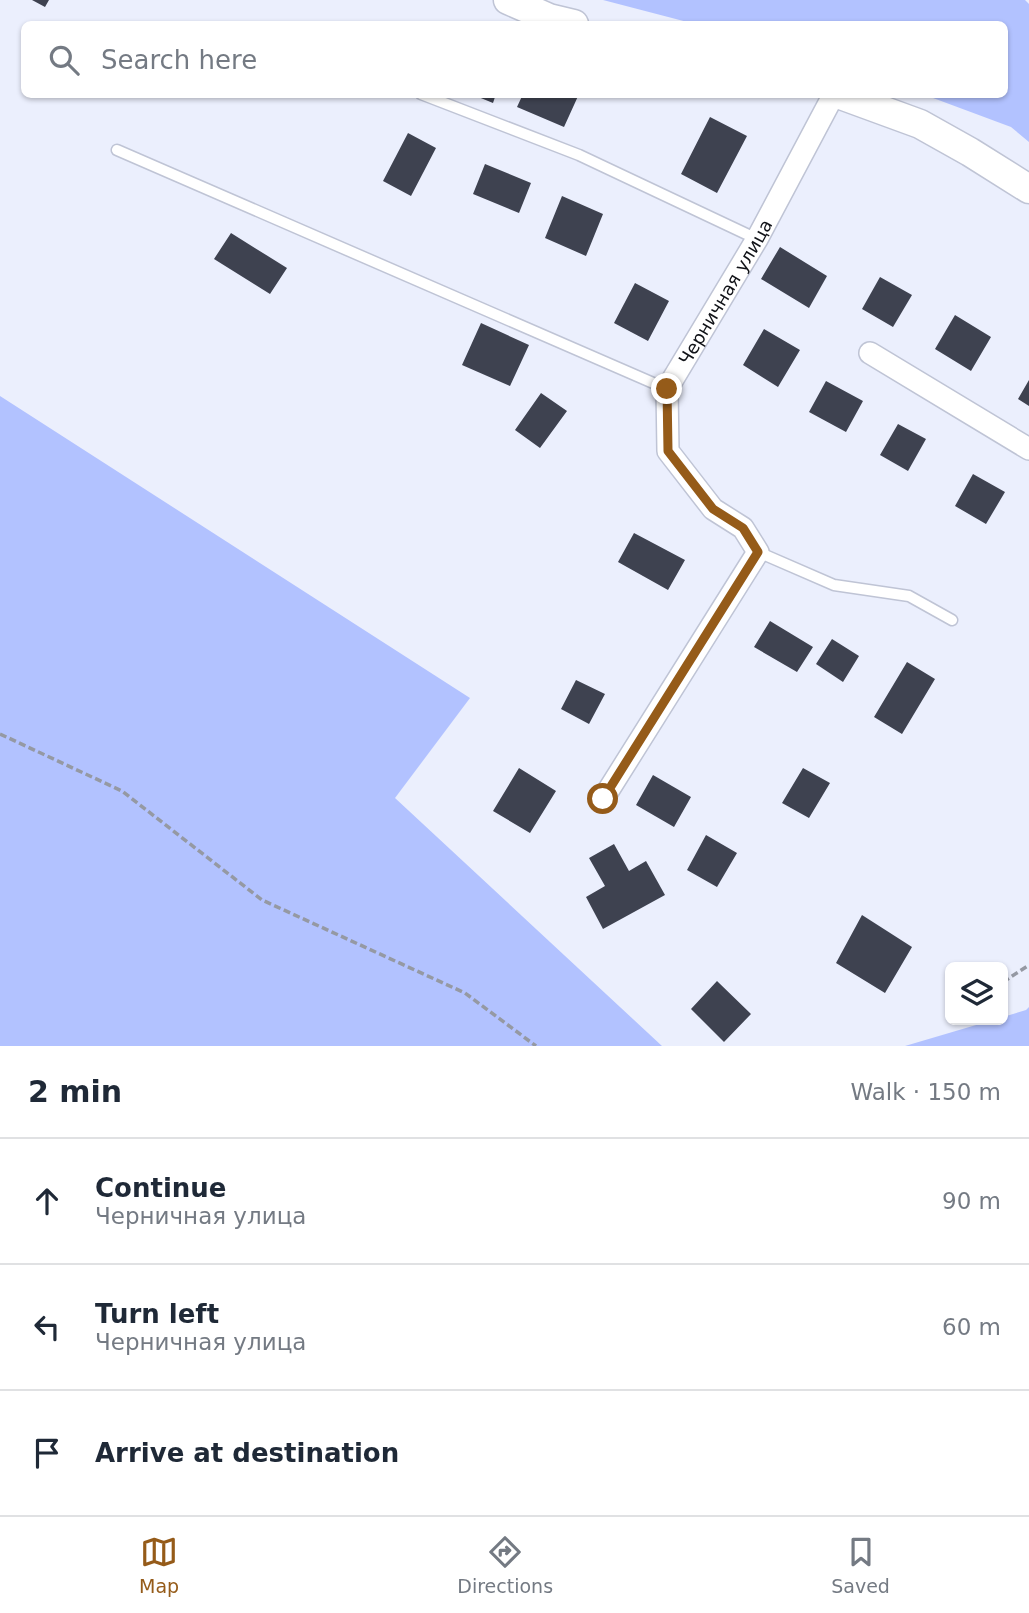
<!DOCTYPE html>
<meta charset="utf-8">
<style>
body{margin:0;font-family:"DejaVu Sans",sans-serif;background:#f6f6f7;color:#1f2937}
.controls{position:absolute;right:21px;bottom:21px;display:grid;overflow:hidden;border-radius:10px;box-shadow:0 2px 5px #0004}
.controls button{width:63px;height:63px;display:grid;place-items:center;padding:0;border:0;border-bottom:2px solid #e0e1e3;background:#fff;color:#1f2937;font:35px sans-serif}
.stop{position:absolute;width:21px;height:21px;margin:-16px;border:5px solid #955b19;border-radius:50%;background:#fff}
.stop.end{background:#955b19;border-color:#fff;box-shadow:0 2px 7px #0008}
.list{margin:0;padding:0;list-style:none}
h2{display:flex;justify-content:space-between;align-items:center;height:91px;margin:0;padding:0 28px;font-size:30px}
h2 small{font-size:23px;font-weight:400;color:#747a83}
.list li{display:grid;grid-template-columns:46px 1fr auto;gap:21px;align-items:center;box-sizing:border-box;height:126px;padding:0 28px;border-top:2px solid #e0e1e3}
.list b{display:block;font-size:26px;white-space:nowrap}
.list p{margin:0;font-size:23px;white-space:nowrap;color:#747a83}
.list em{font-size:23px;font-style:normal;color:#747a83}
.icon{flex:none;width:38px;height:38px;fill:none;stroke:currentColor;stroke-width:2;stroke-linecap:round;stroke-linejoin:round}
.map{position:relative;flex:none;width:1029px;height:1046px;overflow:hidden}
.search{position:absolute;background:#fff;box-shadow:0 2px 5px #0004;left:21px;right:21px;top:21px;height:77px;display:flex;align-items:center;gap:18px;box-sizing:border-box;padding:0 24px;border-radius:10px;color:#747a83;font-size:26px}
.sheet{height:469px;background:#fff}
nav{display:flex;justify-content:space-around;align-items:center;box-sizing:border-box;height:98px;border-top:2px solid #e0e1e3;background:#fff;font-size:19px;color:#747a83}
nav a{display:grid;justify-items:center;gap:4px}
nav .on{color:#955b19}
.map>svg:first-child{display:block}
.green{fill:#b2c2ff}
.building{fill:#3e4250}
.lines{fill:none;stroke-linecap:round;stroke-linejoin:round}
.service-casing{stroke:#bfc4d5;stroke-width:13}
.minor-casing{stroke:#bfc4d5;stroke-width:24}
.secondary-casing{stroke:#bfc4d5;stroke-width:31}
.path{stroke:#9599a3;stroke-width:3.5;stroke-dasharray:7 3.5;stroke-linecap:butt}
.service{stroke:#fff;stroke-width:10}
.minor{stroke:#fff;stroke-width:21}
.secondary{stroke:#fff;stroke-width:28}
.route{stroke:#955b19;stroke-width:9}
.labels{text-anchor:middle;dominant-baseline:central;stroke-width:7;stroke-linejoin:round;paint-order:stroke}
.street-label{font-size:18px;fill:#101217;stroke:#fff}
</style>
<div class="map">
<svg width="1029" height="1046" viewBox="0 0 1029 1046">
<rect width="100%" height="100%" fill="#ebeffd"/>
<!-- green -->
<path class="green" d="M603,0H1025L1029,4V142L1011,127L925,95L1004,94V24H695Z
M0,396L470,698L395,798L662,1046H0Z
M1029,1007V1046H905L993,1020H1003V1017L1026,1010Z"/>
<!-- building -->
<path class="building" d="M32,0H49L45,7Z
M471,94H496L493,103Z
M523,94H579L564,127L517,107Z
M710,117L747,136L717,193L681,174Z
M408,133L436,148L411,196L383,181Z
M485,164L531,183L519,213L473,194Z
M562,196L603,214L586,256L545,238Z
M231,233L287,268L270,294L214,259Z
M780,247L827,276L809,308L761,279Z
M880,277L912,295L893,327L862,309Z
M635,283L669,301L648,341L614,323Z
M955,315L991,337L971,371L935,349Z
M481,323L529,345L510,386L462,365Z
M764,329L800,350L778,387L743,365Z
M1029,380V406L1018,399Z
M826,381L863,401L846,432L809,412Z
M541,393L567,411L540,448L515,430Z
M898,424L926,439L908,471L880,455Z
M973,474L1005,492L986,524L955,506Z
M634,533L685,560L668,590L618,562Z
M770,621L813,647L797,672L754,647Z
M832,639L859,656L843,682L816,664Z
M907,662L935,679L902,734L874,717Z
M576,680L605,694L589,724L561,709Z
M519,768L556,791L530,833L493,811Z
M803,768L830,783L809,818L782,803Z
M653,775L691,797L674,827L636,805Z
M706,835L737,853L717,887L687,870Z
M614,844L629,871L646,861L665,895L603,929L586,897L605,886L589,858Z
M862,915L912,947L885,993L836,963Z
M717,981L751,1014L724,1042L691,1009Z"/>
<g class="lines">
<defs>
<path id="service" d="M421,94L579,155L757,239
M117,150L667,389
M758,552L834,585L909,596L952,620"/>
<g id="minor">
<path d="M870,353L1029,449"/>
<path id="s1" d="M603,799L758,552L743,528L713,509L668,451L667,389L757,239L834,94"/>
</g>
<path id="secondary" d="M508,0L549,18L574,24
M838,94L920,124L970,152L1029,189"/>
</defs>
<!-- service casing -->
<use href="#service" class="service-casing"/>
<!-- minor casing -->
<use href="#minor" class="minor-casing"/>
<!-- secondary casing -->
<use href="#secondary" class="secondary-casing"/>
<!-- path -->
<path class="path" d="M0,734L122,791L262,900L465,993L536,1046
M1003,982L1029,965"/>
<!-- service -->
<use href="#service" class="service"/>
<!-- minor -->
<use href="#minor" class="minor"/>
<!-- secondary -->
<use href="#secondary" class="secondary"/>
</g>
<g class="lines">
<!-- route -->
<path class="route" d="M603,799L758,552L743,528L713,509L668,451L667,389"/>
</g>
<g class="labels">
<!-- street labels -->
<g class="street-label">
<text stroke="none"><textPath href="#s1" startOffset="604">Черничная улица</textPath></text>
</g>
</g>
</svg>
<div class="controls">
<button><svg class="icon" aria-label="layers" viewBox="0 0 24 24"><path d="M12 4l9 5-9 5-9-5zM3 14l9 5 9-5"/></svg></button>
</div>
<div class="stop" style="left:603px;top:799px"></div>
<div class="stop end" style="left:667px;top:389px"></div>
<div class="search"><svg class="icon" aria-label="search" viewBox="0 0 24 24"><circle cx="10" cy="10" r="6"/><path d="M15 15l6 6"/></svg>Search here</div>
</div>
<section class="sheet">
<h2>2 min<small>Walk · 150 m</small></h2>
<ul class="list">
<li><svg class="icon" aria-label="ahead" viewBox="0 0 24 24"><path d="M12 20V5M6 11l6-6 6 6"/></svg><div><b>Continue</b><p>Черничная улица</p></div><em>90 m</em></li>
<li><svg class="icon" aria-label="left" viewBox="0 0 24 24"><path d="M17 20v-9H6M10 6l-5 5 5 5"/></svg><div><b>Turn left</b><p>Черничная улица</p></div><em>60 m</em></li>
<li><svg class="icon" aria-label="arrive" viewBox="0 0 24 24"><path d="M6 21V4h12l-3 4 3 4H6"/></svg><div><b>Arrive at destination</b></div></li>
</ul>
</section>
<nav>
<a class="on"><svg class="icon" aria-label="map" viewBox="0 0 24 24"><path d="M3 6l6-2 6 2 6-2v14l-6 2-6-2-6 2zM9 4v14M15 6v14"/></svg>Map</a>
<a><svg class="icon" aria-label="directions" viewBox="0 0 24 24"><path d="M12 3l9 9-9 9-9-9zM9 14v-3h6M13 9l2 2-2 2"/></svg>Directions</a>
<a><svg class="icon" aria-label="saved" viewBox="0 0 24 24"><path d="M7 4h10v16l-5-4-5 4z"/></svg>Saved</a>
</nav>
